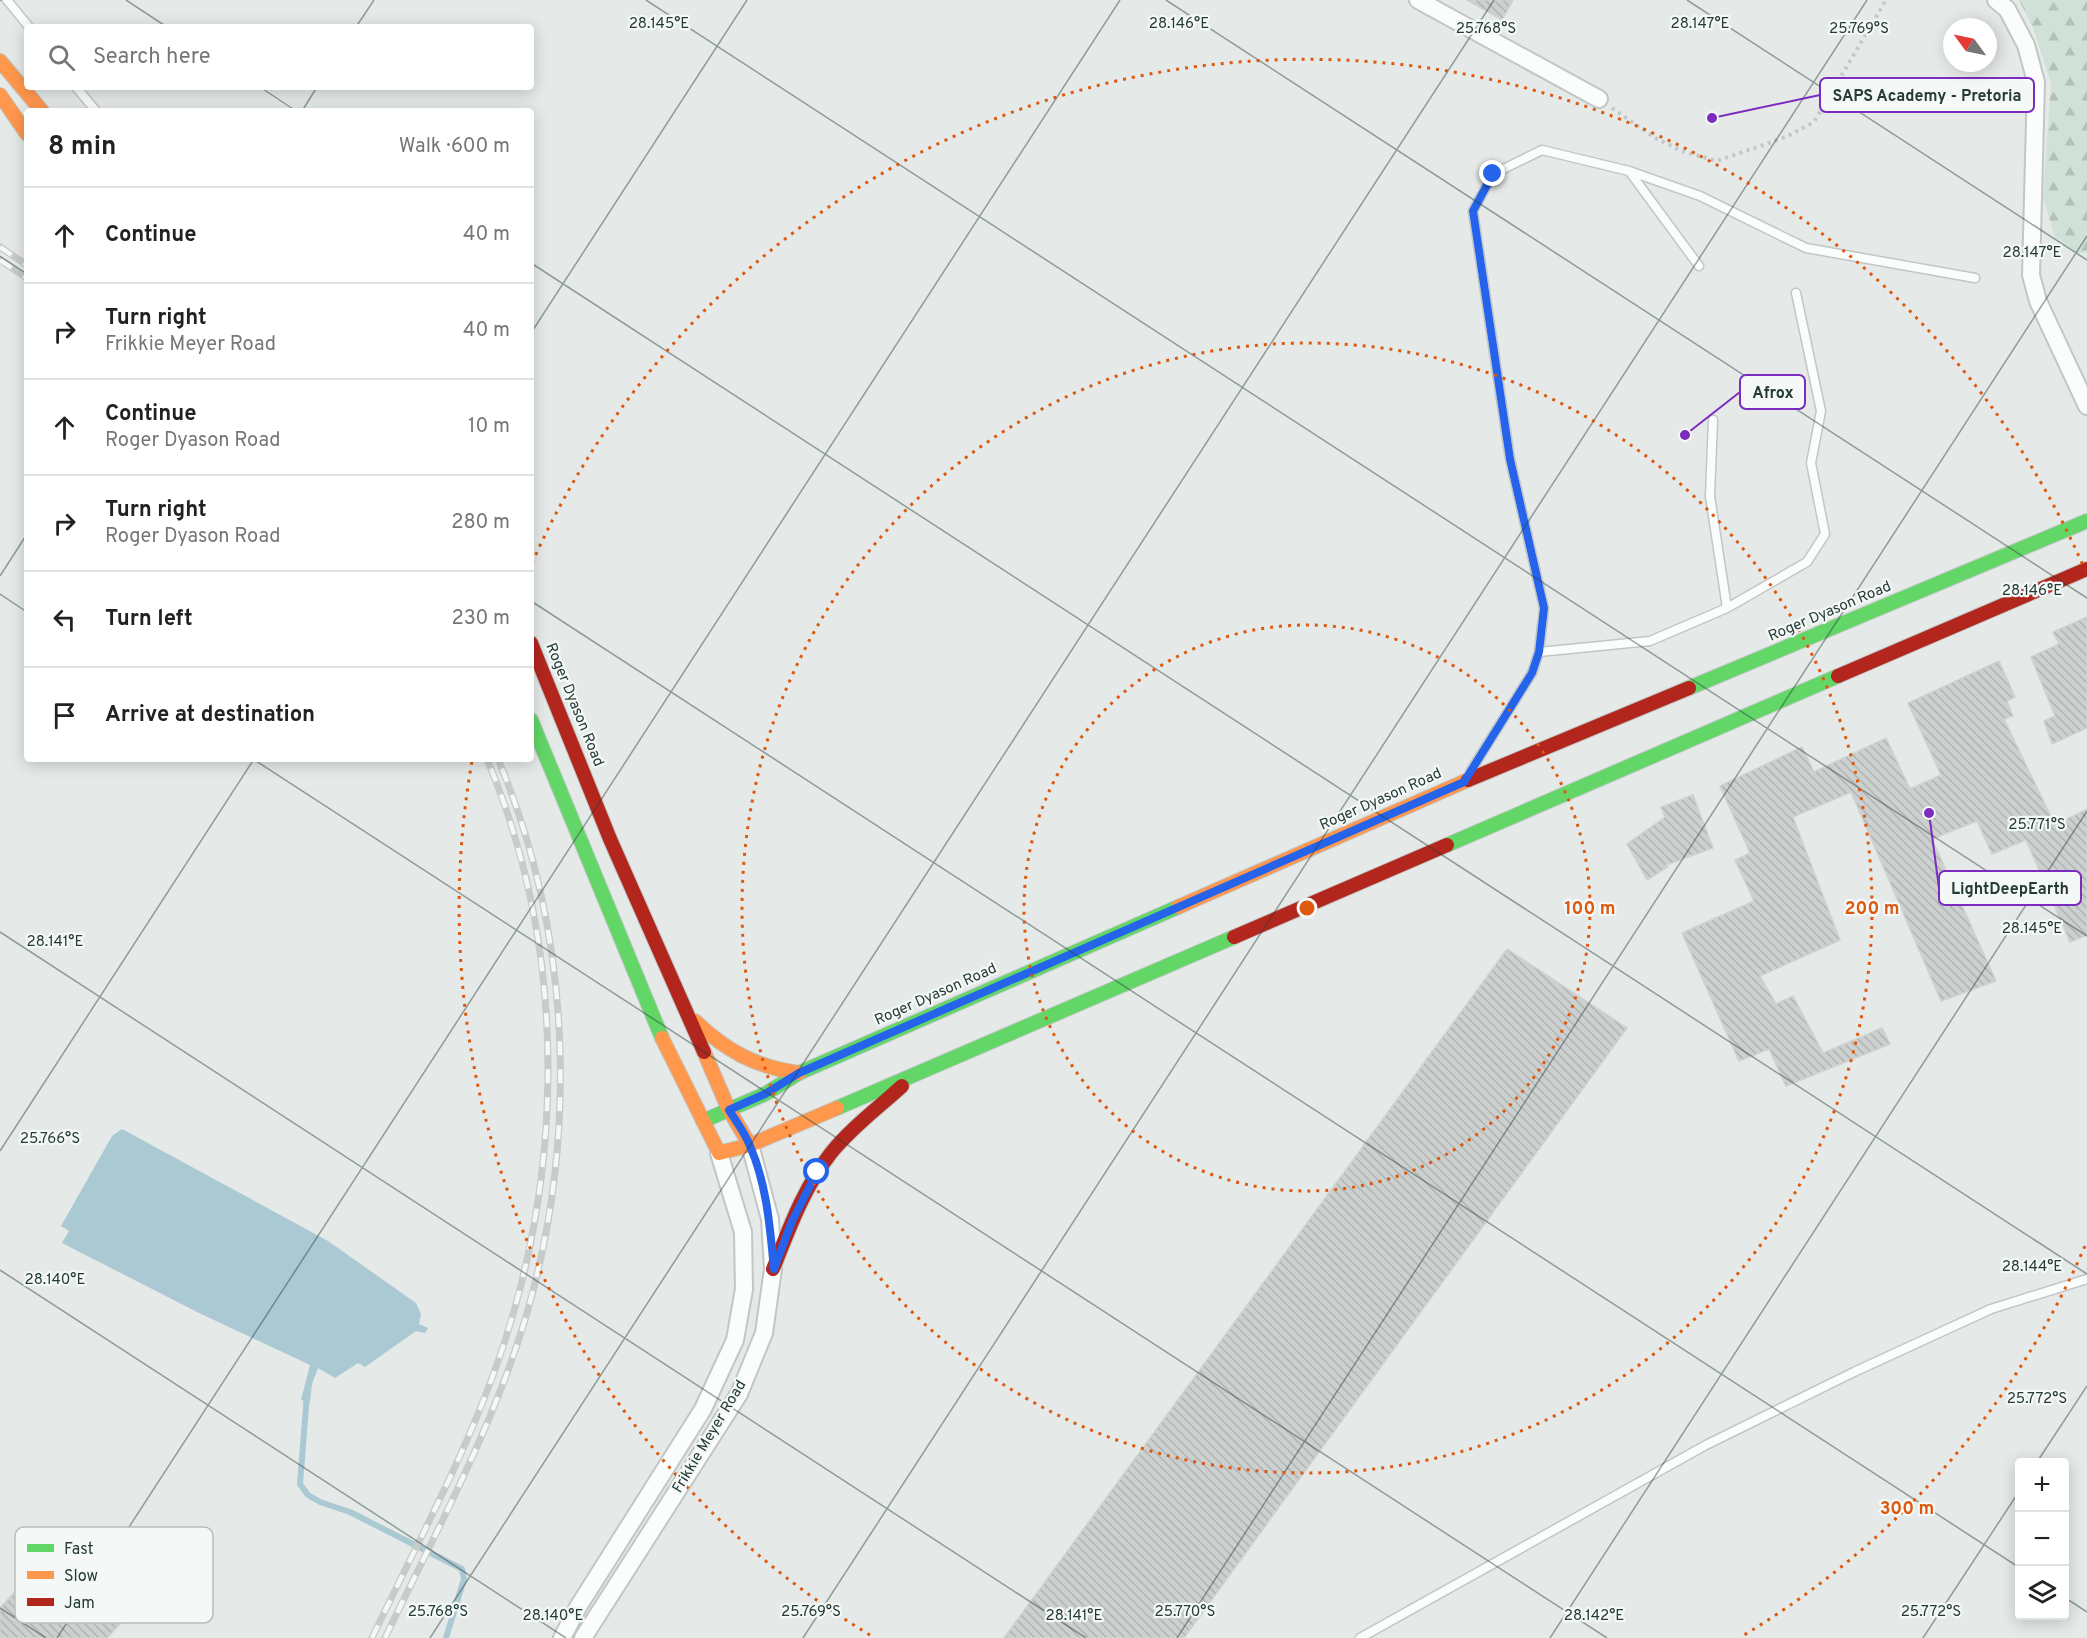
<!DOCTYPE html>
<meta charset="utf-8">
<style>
body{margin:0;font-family:Overpass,sans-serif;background:#f6f6f6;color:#222}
.controls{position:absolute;right:18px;bottom:18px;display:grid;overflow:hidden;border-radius:6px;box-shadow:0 3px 15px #0003}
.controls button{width:54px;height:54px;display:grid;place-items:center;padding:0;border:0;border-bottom:2px solid #e0e0e0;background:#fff;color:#222;font:30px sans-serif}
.compass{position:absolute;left:1943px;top:18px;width:54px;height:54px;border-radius:50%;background:#fff;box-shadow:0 3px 15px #0003;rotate:303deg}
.stop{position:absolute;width:18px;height:18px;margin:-14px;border:4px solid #2563eb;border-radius:50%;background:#fff}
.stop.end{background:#2563eb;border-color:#fff;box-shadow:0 2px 6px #0008}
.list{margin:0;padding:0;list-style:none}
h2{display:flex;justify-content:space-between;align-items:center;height:78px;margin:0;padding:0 24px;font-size:26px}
h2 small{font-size:20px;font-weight:400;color:#767676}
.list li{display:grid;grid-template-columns:39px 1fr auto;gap:18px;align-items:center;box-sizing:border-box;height:96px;padding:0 24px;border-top:2px solid #e0e0e0}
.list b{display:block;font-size:22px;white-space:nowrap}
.list p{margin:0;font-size:20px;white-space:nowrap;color:#767676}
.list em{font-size:20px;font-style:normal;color:#767676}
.icon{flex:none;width:33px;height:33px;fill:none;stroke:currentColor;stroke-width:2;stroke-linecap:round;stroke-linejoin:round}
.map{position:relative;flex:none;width:2087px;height:1638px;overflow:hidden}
.search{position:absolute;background:#fff;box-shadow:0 3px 15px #0003;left:24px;top:24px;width:510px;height:66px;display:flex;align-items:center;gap:15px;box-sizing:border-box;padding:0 21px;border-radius:6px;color:#767676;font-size:22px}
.panel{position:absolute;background:#fff;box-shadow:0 3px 15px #0003;left:24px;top:108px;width:510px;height:654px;border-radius:6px}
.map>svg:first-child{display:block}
.forest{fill:url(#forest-firs)}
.water{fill:#abc9d3}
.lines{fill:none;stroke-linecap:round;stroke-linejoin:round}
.stream{stroke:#abc9d3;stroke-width:6}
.building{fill:url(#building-back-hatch);stroke:#ced3d1;stroke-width:1.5}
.lane-casing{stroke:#c2c7c5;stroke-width:11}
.street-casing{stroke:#c2c7c5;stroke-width:20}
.fast-casing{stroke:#c1c7c5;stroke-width:16}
.slow-casing{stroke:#c1c7c5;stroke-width:16}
.jam-casing{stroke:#c1c7c5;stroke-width:16}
.path{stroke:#c2c9c7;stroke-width:4;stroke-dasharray:3 4.5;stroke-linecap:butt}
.lane{stroke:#fbfcfc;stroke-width:8}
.street{stroke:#fbfcfc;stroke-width:16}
.fast{stroke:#63d668;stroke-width:14}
.slow{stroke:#ff974d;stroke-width:14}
.jam{stroke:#b3261e;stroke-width:14}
.rail-casing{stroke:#c7cbca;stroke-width:7}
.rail{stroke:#f4f8f6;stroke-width:4.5;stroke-dasharray:14;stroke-linecap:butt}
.route{stroke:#2563eb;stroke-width:8}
.ticks{fill:none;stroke:#253b37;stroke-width:1.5;stroke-opacity:0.45}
.ring{fill:none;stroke:#de580e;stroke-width:3;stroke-dasharray:3 6}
.labels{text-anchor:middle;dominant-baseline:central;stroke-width:4.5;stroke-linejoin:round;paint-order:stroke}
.street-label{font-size:15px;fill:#253b37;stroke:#f4f8f6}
.key{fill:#f4f8f6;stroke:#b6bfbd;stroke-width:1.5}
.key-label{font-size:16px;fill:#253b37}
.ticks-label{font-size:15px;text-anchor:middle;fill:#253b37;stroke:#f4f8f6;stroke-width:4.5;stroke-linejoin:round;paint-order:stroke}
.centre{fill:#de580e;stroke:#f4f8f6;stroke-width:3}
.ring-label{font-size:18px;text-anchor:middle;font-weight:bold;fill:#de580e;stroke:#f4f8f6;stroke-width:4.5;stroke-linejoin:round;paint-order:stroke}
.leader{fill:none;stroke:#7b2cbf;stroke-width:2}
.callout-dot{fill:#7b2cbf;stroke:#f4f8f6;stroke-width:2}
.callout{fill:#f4f8f6;stroke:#7b2cbf;stroke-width:2}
.callout-label{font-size:16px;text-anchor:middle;font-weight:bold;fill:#253b37}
</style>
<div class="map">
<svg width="2087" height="1638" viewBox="0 0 2087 1638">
<defs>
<pattern id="forest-firs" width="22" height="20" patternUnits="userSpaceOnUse" patternTransform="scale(1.5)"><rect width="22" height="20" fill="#d0e1d7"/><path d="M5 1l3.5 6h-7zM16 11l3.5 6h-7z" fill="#b2c2b9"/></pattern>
<pattern id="building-back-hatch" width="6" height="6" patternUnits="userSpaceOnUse" patternTransform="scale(1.5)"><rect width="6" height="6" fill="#ccd1cf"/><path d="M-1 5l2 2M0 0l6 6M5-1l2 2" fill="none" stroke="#afb4b2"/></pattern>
</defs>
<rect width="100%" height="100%" fill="#e5eae8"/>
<!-- forest -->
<path class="forest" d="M2019,0H2087V253H2077L2055,237L2043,198L2051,83L2033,28Z"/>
<!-- water -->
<path class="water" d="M122,1129L328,1241L416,1303L421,1314L419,1324L428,1328L425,1333L416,1331L365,1367L358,1363L335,1378L318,1368L312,1384L310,1402L301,1400L310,1365L199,1313L62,1243L69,1231L61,1226L112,1136Z"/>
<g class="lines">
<!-- stream -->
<path class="stream" d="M307,1394L300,1484L308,1495L320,1502L350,1512L462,1569L464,1579L446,1638"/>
</g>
<!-- building -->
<path class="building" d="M1467,0H1513L1502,20Z
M2087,617V728L2052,744L2044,721L2055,716L2031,657L2059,644L2053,632Z
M1999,661L2015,697L2007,701L2013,716L2004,719L2055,825L2087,809V935L2070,942L2026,840L1992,854L1977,821L1932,839L1996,981L1941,1001L1851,792L1793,817L1840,940L1760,976L1776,1004L1793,996L1823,1053L1882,1028L1890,1044L1786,1086L1769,1049L1739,1061L1682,933L1754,901L1735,860L1750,853L1720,786L1802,747L1814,772L1886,738L1910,789L1941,775L1908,703Z
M1693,795L1713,848L1666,865L1668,867L1647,880L1627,844L1665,817L1661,807Z
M1507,949L1627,1028L1184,1638H1004Z
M41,1563L133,1610L107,1638H0V1608Z"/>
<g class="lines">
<defs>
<path id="lane" d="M7,0L29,27
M76,87L96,111
M1629,171L1699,266
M1727,608L1807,562L1825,534L1811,463L1821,411L1796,293
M1539,652L1650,641L1727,608L1710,496L1713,420
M1470,772L1532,673L1539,652L1544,608L1510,459L1473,211L1493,174L1542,150L1629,171L1700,196L1806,248L1975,278
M1360,1638L1706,1445L1854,1372L1991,1309L2087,1279"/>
<path id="street" d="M1418,0L1599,99
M1996,0L2007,9L2026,45L2036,82L2031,275L2038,301L2087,406
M562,1638L578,1607L703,1409L735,1340L744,1289L743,1232L719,1153
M583,1638L739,1394L764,1333L773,1269L770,1219L750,1145"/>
<path id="fast" d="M1689,688L2087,521
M531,720L662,1038
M1447,845L1838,676
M837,1108L1234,937
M703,1121L765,1094L799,1073L1178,907"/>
<path id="slow" d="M0,61L42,111
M0,95L27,134
M1178,907L1468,780
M695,1021C726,1051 756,1067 799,1073
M662,1038L719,1153L750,1145L837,1108
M704,1052L729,1110L750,1145"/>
<path id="jam" d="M531,643L610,839L704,1052
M1838,676L2087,569
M1468,780L1689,688
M1234,937L1447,845
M773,1269C789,1229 804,1187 831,1153C851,1128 878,1108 902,1086"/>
</defs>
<!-- lane casing -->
<use href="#lane" class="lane-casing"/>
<!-- street casing -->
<use href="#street" class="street-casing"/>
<!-- fast casing -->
<use href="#fast" class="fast-casing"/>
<!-- slow casing -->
<use href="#slow" class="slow-casing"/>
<!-- jam casing -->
<use href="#jam" class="jam-casing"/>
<!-- path -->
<path class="path" d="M1612,108L1655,138L1682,151L1717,161L1786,137L1814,122L1886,0"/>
<!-- lane -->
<use href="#lane" class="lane"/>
<!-- street -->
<use href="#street" class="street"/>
<!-- fast -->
<use href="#fast" class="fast"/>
<!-- slow -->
<use href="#slow" class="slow"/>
<!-- jam -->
<use href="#jam" class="jam"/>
<defs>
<path id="rail" d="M0,247L27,265
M0,260L27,278
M372,1638C409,1560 450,1484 482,1404C565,1199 573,964 487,759
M385,1638C428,1548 476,1459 510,1365C580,1172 578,949 498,759"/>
</defs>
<!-- rail casing -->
<use href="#rail" class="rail-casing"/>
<!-- rail -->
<use href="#rail" class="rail"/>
</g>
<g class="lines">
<!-- route -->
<path class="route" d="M817,1172L792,1221L774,1269C770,1228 767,1185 750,1146C745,1133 736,1121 729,1110L765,1094L799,1073L1464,782L1532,673L1539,652L1544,608L1510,459L1473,211L1493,174"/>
</g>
<!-- ticks -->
<path class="ticks" d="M126,0L167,27M646,0L2087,936M1166,0L2087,598M1687,0L2087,260M0,1L1,0M356,27L374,0M260,87L296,111M302,111L317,87M0,256L27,274M531,263L2087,1274M531,333L747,0M0,576L27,534M0,594L27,612M531,601L2020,1568M253,759L1607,1638M0,932L1086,1638M0,1151L254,759M0,1270L566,1638M2037,1462L2087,1386M2064,1597L2087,1612M0,1608L46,1638M57,1638L1120,0M430,1638L1494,0M803,1638L1867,0M1177,1638L2087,236M1550,1638L2087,811M1923,1638L2020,1490"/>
<!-- distance rings -->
<g class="ring">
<circle cx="1307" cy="908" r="283"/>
<circle cx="1307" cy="908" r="565"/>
<path d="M2085 1246A848 848 0 0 1 1744 1635M870 1635A848 848 0 0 1 472 761M532 563A848 848 0 0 1 2085 570"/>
</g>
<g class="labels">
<!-- street labels -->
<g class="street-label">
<text transform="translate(1830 612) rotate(-23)">Roger Dyason Road</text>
<text transform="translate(574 705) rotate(68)">Roger Dyason Road</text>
<text transform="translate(1381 800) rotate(-24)">Roger Dyason Road</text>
<text transform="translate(936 995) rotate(-24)">Roger Dyason Road</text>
<text transform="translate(710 1437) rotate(-59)">Frikkie Meyer Road</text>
</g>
</g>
<!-- legend -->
<rect x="15" y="1527" width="198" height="96" rx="9" class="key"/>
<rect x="27" y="1544" width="27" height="8" fill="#63d668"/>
<rect x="27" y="1571" width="27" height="8" fill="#ff974d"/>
<rect x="27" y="1598" width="27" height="8" fill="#b3261e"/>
<g class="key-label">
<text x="64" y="1554">Fast</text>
<text x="64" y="1581">Slow</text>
<text x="64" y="1608">Jam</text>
</g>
<g class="ticks-label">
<text x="659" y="28">28.145°E</text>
<text x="1179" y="28">28.146°E</text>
<text x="1700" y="28">28.147°E</text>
<text x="1486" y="33">25.768°S</text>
<text x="1859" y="33">25.769°S</text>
<text x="2032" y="257">28.147°E</text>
<text x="2032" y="595">28.146°E</text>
<text x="2037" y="829">25.771°S</text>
<text x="2032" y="933">28.145°E</text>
<text x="55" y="946">28.141°E</text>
<text x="50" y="1143">25.766°S</text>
<text x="2032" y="1271">28.144°E</text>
<text x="55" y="1284">28.140°E</text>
<text x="2037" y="1403">25.772°S</text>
<text x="438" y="1616">25.768°S</text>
<text x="811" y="1616">25.769°S</text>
<text x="1185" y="1616">25.770°S</text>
<text x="1931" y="1616">25.772°S</text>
<text x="553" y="1620">28.140°E</text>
<text x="1074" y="1620">28.141°E</text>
<text x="1594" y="1620">28.142°E</text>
</g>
<circle cx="1307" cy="908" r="9" class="centre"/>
<g class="ring-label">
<text x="1590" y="914">100 m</text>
<text x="1872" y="914">200 m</text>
<text x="1907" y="1514">300 m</text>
</g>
<!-- callouts -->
<path class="leader" d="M1712 118L1820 95M1685 435L1740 392M1929 813L1939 888"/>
<g class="callout-dot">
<circle cx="1712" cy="118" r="6"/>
<circle cx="1685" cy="435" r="6"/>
<circle cx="1929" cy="813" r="6"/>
</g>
<g class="callout">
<rect x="1820" y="78" width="214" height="34" rx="6"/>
<rect x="1740" y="375" width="65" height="34" rx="6"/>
<rect x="1939" y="871" width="142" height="34" rx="6"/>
</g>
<g class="callout-label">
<text x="1927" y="101">SAPS Academy - Pretoria</text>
<text x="1773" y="398">Afrox</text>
<text x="2010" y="894">LightDeepEarth</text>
</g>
</svg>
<div class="controls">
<button>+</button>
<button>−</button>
<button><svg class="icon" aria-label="layers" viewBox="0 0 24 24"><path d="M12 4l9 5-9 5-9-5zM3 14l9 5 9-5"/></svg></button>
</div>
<svg class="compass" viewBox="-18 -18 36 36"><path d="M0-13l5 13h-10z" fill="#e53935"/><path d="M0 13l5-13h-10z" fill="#767676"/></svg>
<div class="stop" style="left:817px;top:1172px"></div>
<div class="stop end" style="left:1493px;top:174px"></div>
<div class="search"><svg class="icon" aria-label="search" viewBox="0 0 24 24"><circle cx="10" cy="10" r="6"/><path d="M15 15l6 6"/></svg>Search here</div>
<section class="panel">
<h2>8 min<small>Walk · 600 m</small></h2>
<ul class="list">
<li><svg class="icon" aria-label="ahead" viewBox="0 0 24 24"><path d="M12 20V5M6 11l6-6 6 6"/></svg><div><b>Continue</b></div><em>40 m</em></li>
<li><svg class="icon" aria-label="right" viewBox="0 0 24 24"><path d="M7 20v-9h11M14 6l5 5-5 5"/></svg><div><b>Turn right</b><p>Frikkie Meyer Road</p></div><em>40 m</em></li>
<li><svg class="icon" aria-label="ahead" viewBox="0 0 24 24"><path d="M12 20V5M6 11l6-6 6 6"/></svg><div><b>Continue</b><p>Roger Dyason Road</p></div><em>10 m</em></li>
<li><svg class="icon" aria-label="right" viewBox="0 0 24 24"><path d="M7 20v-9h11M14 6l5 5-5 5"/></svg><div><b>Turn right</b><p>Roger Dyason Road</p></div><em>280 m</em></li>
<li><svg class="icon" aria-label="left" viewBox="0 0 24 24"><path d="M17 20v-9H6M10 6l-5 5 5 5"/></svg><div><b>Turn left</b></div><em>230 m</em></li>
<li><svg class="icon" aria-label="arrive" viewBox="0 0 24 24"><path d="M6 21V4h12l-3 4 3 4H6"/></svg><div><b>Arrive at destination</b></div></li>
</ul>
</section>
</div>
